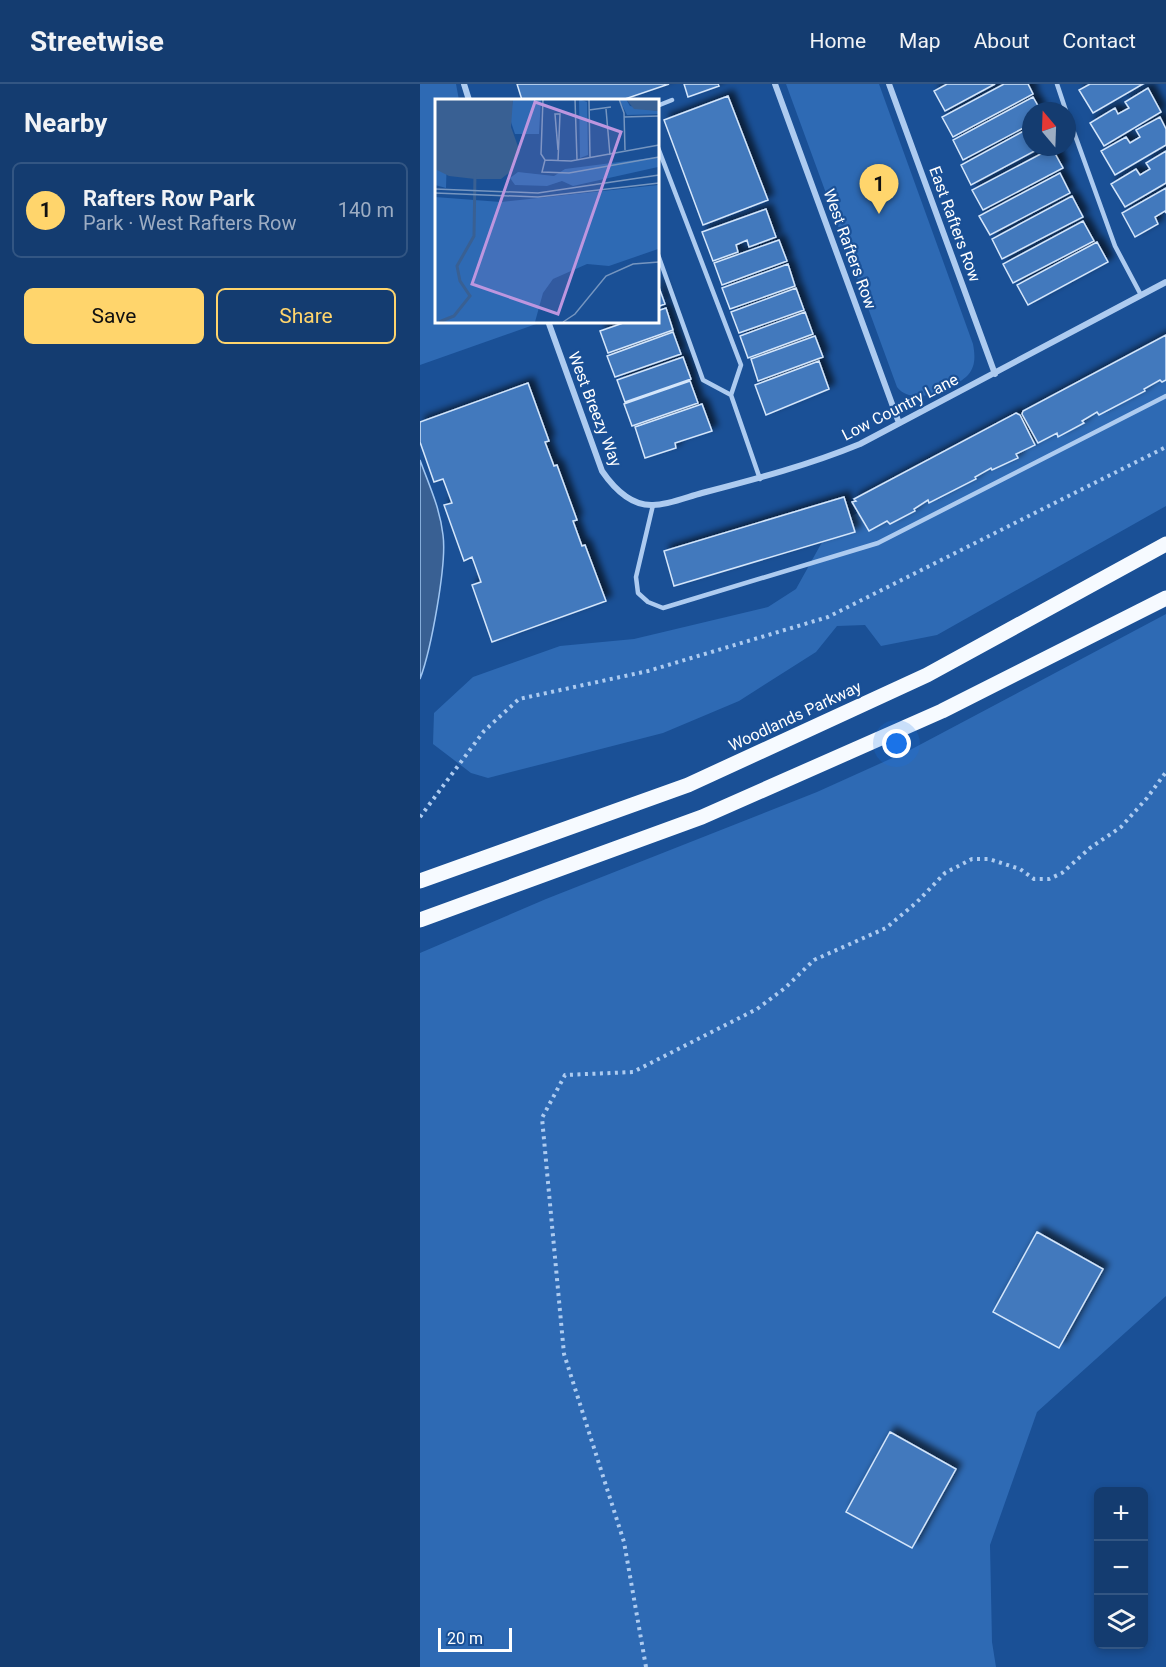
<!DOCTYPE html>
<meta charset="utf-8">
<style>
body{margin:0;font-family:Roboto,sans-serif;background:#1d4375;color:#f1f3f6}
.controls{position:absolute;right:18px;bottom:18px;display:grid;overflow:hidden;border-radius:9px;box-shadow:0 3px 9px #0003}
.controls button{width:54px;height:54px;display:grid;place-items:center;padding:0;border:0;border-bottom:2px solid #335683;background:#143c70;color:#f1f3f6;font:30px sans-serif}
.compass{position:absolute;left:602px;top:18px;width:54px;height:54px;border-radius:50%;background:#143c70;box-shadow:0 3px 9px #0003;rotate:341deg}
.scale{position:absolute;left:18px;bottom:15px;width:74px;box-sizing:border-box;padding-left:6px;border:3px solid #fff;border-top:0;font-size:16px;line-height:21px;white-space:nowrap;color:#fff;-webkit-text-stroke:4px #1a5096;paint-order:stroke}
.you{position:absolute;left:477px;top:660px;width:21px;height:21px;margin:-15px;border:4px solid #fff;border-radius:50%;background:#1a73e8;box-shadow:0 0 0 9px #1a73e833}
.badge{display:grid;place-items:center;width:39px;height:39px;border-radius:50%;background:#ffd56c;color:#111;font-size:20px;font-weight:700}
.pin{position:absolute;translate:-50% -50px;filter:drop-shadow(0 2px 3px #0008)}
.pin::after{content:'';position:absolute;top:32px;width:21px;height:18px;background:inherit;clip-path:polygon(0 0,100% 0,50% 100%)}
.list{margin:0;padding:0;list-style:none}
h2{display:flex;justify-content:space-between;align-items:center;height:78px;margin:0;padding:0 24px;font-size:26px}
h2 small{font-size:20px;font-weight:400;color:#9dadc3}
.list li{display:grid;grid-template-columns:39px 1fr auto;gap:18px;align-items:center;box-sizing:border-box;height:96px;margin:0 12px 12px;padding:0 12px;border:2px solid #335683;border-radius:9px}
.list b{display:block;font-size:22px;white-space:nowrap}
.list p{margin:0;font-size:20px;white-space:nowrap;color:#9dadc3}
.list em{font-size:20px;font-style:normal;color:#9dadc3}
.actions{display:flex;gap:12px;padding:18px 24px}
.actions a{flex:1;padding:14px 0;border:2px solid #ffd56c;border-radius:9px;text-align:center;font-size:21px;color:#ffd56c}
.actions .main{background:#ffd56c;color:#111}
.icon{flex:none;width:33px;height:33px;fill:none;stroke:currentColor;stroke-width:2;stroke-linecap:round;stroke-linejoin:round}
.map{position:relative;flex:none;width:746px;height:1583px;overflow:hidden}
header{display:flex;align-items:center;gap:36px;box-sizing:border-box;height:84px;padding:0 30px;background:#143c70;border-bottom:2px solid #335683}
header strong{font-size:28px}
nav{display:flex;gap:33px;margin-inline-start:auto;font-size:21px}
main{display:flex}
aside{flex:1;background:#143c70}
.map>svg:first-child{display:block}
.green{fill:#2e6ab4}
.water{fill:#396093;stroke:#a0c6f2;stroke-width:1.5}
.building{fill:#4379bd;stroke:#d4e6fb;stroke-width:1.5;filter:url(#shadow)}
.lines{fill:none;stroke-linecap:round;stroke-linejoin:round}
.path{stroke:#adcbf0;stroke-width:4;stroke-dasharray:3 4.5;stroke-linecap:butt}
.lane{stroke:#adcbf0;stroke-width:4.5}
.street{stroke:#adcbf0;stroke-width:6}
.primary{stroke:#f6faff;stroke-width:15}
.labels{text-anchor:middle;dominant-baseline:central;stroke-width:4.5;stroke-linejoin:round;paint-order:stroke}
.street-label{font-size:16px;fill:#fff;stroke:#1a5096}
.inset-river{fill:none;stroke:#396093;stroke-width:3}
.inset-road{fill:none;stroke:#7696c0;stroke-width:1.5}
.view{fill:#bd96df;fill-opacity:0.15;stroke:#bd96df;stroke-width:3}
.inset-edge{fill:none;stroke:#fff;stroke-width:3}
</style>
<header>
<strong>Streetwise</strong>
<nav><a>Home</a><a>Map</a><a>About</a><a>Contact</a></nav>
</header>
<main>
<aside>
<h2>Nearby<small></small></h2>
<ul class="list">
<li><span class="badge">1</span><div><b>Rafters Row Park</b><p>Park · West Rafters Row</p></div><em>140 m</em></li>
</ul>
<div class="actions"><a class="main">Save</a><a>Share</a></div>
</aside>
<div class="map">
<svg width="746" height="1583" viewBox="0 0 746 1583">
<defs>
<filter id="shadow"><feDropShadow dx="5.5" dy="-5.5" stdDeviation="3" flood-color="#0009"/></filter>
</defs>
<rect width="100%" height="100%" fill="#1a5096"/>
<!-- green -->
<path class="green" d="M0,0H36L39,16H16V237H118L119,239L0,281Z
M366,0H459L553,260C555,271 556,282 548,291C533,306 492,323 477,303Z
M746,278V422L517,551L461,562L445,541L417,542L396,568L319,617L243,649L68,694L51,689L13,660L14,629L53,593L140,562L214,555L348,523L376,505L411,442Z
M746,530V1212L617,1328L570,1461L572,1558L576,1583H0V869L126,815L397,708L490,666Z"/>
<!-- water -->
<path class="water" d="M0,376C9,401 20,424 23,451C27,480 11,566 0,595Z"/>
<!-- building -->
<path class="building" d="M97,0H249L202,16H102Z
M264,0H298L299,2L268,13Z
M527,0H575L525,27L514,7Z
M584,0H608L613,10L533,53L522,33Z
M670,0H723L673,29L659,6Z
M728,4L741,28L684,62L670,39L695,24L698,30L709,24L705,18Z
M308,12L348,116L283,141L244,36Z
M613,13L621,27H611V40L543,76L533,56Z
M740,33L746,45V61L695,91L681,67L706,53L710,59L720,53L716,46Z
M611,43V63H622L551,101L541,81Z
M632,64L643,84L563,126L552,106Z
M746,67V99L705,123L691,100L716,85L720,91L730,85L726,79Z
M640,89L650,109L570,151L559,132Z
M746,104V129L745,127L735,133L738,140L715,153L702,129Z
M652,112L663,133L582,175L572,155Z
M346,125L356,153L329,163L327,156L316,161L318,168L293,177L282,148Z
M663,137L674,157L593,199L583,180Z
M359,156L367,177L302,201L294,179Z
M677,158L688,178L608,221L597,201Z
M368,180L375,202L310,225L302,204Z
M237,198L245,220L237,223Z
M376,204L384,226L319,249L311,228Z
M246,224L253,246L188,269L180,247L209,237H237V227Z
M385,228L393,250L328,274L320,252Z
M253,248L261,270L195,293L187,272Z
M746,251V296L742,298L740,296L724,305L725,307L679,331L677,328L662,337L664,339L638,353L637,349L618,359L602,330L603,327Z
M395,252L403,273L338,297L331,275Z
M263,273L271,295L205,318L197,296Z
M399,277L409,305L346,331L335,301Z
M270,297L278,319L212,342L204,320Z
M108,299L129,357L125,358L134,382L137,381L157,436L153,437L162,462L165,461L186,517L72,558L52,501L61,498L52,473L44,477L24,421L32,419L23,395L14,398L0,358V338Z
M282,320L292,347L255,359L256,364L225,374L215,343Z
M596,329L600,331L615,361L596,370L598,374L572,386L571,384L555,393L556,395L509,419L508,416L494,425L495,427L470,440L467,437L449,447L432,418L436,417L434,415Z
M424,413L435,448L254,502L244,467Z
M617,1148L683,1185L639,1264L573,1228Z
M470,1348L536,1385L492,1464L426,1428Z"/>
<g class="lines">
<!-- path -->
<path class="path" d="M0,733L64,647L99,615L228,587L408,533L746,363
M226,1583L204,1458L144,1270L122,1034L145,991L213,988L337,925L365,904L394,876L466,844L497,818L525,789L552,775H569L600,785L614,795H629L642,789L670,764L701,743L727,714L746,688"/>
<!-- lane -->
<path class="lane" d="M637,0L646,27
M237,22L252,16
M647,29L695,162L721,211
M237,61L321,281L311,311L340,395
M237,168L283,296L311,311
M233,421L216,493L218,509L228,518L243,524L458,459L746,312"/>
<!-- street -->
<path class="street" d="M44,0L49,16
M355,0L479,339
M469,0L575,290
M128,237L182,387C193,403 211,422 233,421C249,421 267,413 282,409C336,395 389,381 440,360L746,198"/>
<!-- primary -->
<path class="primary" d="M0,797L268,701L507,591L746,460
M0,836L282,733L522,627L746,514"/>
</g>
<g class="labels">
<!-- street labels -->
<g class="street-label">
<text transform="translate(535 140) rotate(70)">East Rafters Row</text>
<text transform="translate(430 165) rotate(70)">West Rafters Row</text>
<text transform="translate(480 323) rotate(-27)">Low Country Lane</text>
<text transform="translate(175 325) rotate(69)">West Breezy Way</text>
<text transform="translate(375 632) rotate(-25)">Woodlands Parkway</text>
</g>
</g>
<!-- overview -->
<g transform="translate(15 15)">
<rect width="224" height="224" fill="#1a5096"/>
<path d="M78,0H106L104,35H80L75,20ZM144,0L152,3L153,56L145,59ZM184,0H191L195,7L223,12V15L192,16ZM0,49L12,55L11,89L0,86ZM223,58V68L138,87L127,82L112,87L80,86L75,79L83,73L119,77L130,70ZM223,86V150L174,167L152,165L118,180L108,194L100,223H0V98L66,103Z" fill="#2e6ab4"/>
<path d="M0,0H78L76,28L85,53L75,73L66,80H40L14,77L0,70ZM191,0H223V12L199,10Z" fill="#396093"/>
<path class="inset-river" d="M4,223L19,217L35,197L25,182L22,167L39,137L40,74"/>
<path class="inset-road" d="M108,0L106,55L110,61L136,62L224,46M140,0L142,61M154,0L155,59M184,0L189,14L190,51M171,10L175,56M154,11L176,8M189,18L224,17M123,51L120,15H125L123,62M110,61L107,73L134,74L224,58M0,90L103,94L224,76M0,94L103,98L224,84M128,223L140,215L171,177L198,165L224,163"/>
<path class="view" d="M100,3L186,33L123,215L37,185Z"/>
<rect width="224" height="224" class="inset-edge"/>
</g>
</svg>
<div class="controls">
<button>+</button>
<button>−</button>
<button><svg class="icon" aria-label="layers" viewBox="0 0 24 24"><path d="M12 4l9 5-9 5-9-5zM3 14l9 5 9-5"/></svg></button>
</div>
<svg class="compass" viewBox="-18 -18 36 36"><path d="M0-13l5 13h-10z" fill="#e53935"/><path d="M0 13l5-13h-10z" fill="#9dadc3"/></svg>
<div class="scale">20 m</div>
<div class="you"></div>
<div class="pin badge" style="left:459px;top:130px">1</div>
</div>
</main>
